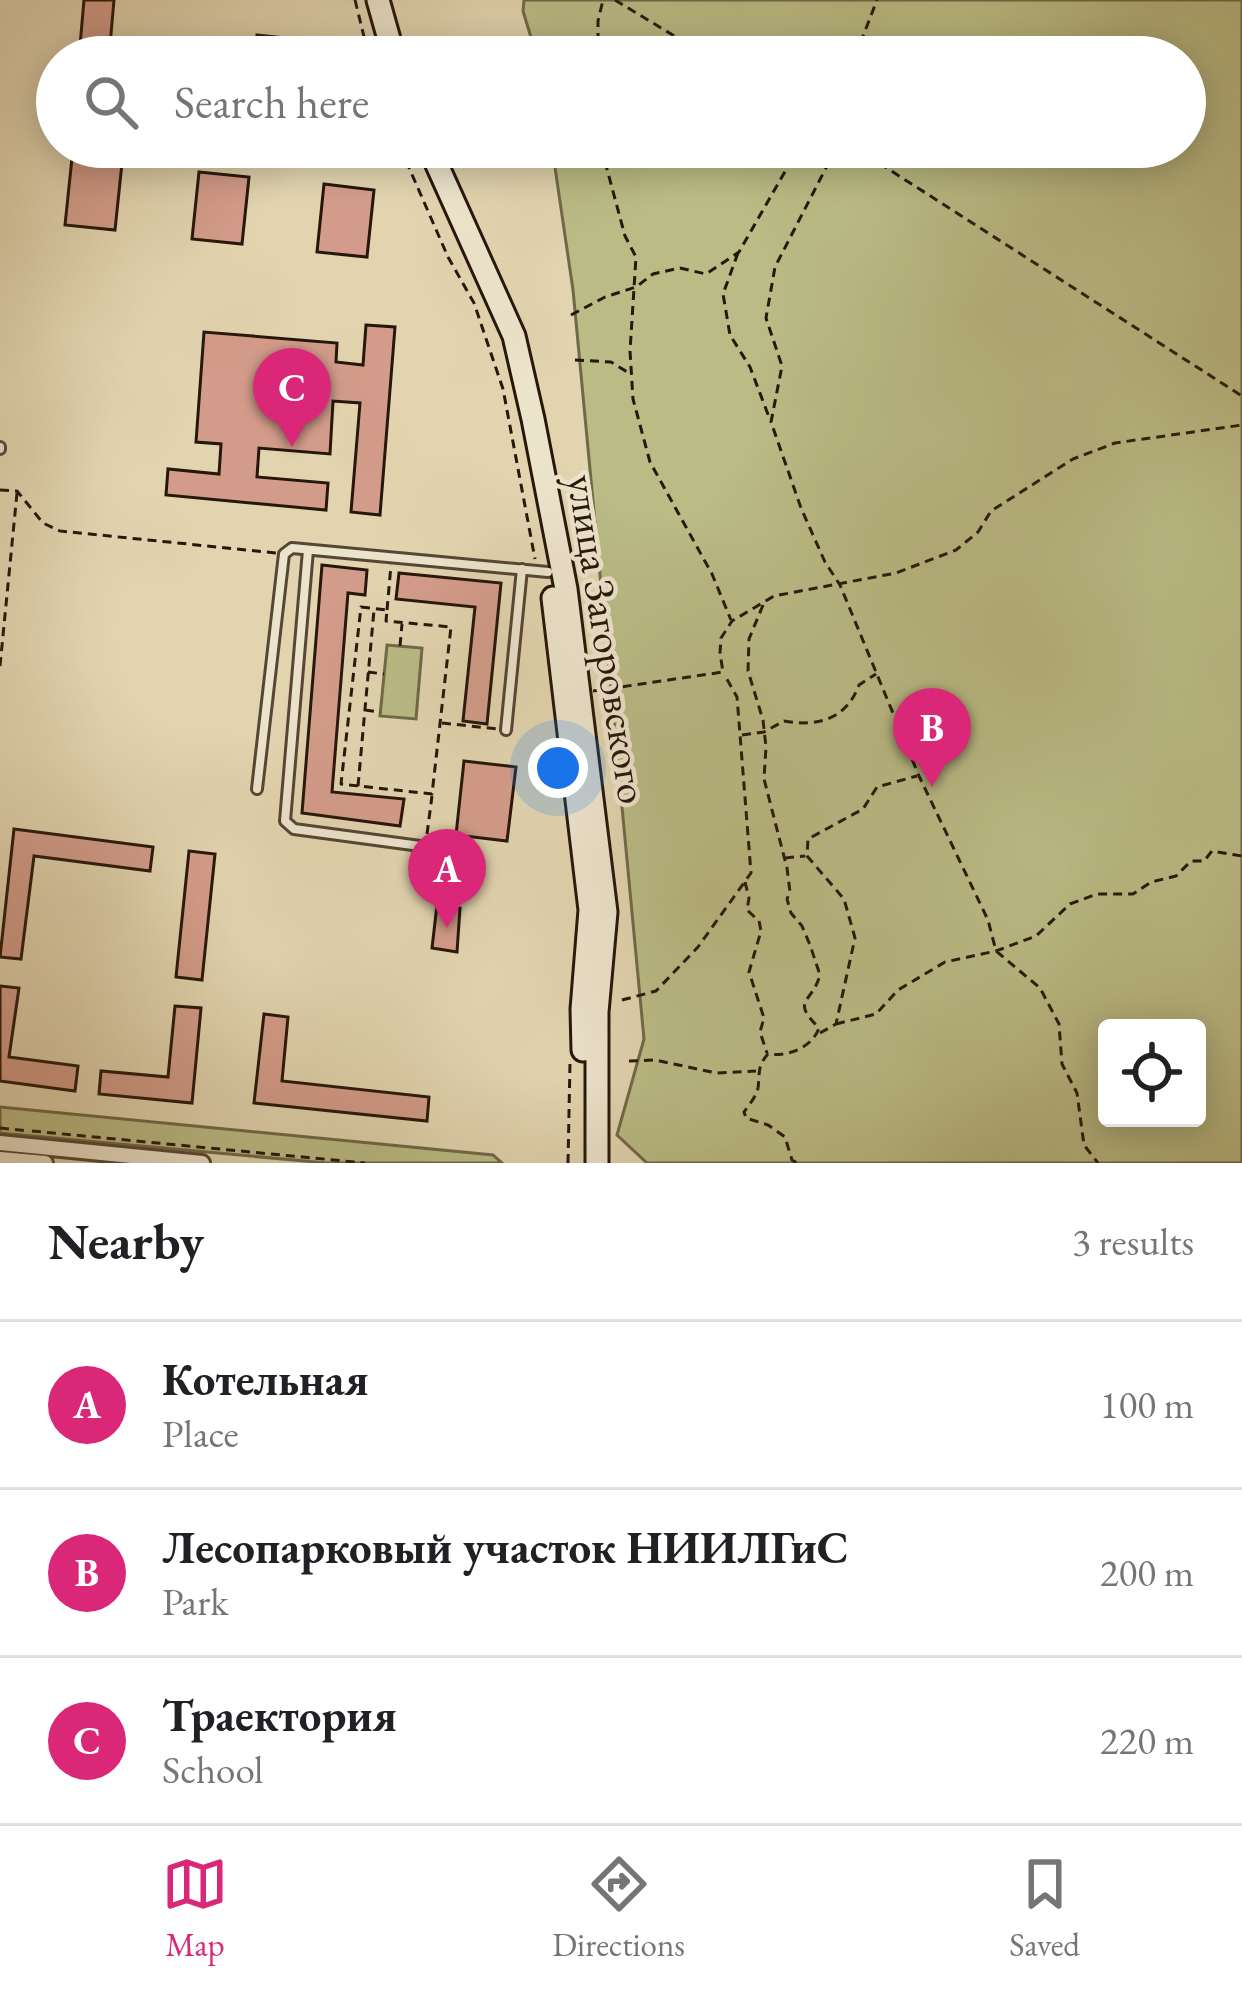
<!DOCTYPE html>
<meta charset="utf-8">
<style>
body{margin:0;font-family:"EB Garamond",serif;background:#f6f6f6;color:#202124}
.controls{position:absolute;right:36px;bottom:36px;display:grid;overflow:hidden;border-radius:12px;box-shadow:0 6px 30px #0003}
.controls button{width:108px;height:108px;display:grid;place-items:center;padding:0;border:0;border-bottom:3px solid #e0e0e0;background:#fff;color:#202124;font:60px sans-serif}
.you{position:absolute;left:558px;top:768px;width:42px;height:42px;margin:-30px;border:9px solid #fff;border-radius:50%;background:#1a73e8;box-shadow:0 0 0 18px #1a73e833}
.badge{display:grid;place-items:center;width:78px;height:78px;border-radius:50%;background:#db2777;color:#fff;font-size:39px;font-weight:700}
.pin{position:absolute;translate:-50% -99px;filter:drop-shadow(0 3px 6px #0008)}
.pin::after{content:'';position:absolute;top:63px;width:42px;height:36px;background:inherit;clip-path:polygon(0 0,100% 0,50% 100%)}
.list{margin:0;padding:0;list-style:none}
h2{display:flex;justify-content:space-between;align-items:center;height:156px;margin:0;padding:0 48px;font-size:51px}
h2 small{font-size:39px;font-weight:400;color:#757577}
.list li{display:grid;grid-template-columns:78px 1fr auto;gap:36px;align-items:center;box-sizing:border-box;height:168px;padding:0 48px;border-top:3px solid #e0e0e0}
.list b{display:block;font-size:45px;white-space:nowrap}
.list p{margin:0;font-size:39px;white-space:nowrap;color:#757577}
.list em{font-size:39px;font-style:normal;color:#757577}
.icon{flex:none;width:66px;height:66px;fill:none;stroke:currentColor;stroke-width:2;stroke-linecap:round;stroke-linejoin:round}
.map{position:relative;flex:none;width:1242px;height:1163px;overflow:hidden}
.search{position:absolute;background:#fff;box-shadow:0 6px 30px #0003;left:36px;right:36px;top:36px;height:132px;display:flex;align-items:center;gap:30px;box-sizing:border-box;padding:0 42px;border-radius:66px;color:#757577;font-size:45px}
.sheet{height:660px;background:#fff}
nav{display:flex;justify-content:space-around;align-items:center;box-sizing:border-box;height:168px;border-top:3px solid #e0e0e0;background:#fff;font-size:33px;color:#757577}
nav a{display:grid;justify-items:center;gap:6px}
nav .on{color:#db2777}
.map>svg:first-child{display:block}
.green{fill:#babb85;stroke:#706948;stroke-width:3;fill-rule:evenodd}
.building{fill:#d39c8a;stroke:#27170b;stroke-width:3}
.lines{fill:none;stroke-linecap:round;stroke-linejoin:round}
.lane-casing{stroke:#564634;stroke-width:14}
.street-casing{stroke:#564634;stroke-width:20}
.secondary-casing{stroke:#27170b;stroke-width:27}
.path{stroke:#27170b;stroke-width:3;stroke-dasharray:9 6;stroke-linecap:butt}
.lane{stroke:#ece3cb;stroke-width:8}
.street{stroke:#ece3cb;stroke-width:14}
.secondary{stroke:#ece3cb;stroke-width:21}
.labels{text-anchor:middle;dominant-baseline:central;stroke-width:9;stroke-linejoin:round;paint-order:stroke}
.street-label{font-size:42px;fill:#27170b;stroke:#ece3cb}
</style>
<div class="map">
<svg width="1242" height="1163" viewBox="0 0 1242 1163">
<rect width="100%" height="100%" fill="#e1d4af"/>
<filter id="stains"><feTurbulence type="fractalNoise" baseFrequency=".00167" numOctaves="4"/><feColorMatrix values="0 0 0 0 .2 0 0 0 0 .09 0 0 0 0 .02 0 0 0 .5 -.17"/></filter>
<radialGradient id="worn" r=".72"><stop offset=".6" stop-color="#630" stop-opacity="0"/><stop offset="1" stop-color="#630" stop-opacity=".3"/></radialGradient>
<!-- green -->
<path class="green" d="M524,0H1242V1163H647L617,1135L644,1039L573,290L552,147H1185V57H537L523,11ZM1197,1028V1118H1107V1028Z
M387,645L422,648L416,719L380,716Z
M0,1107L493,1155L502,1163H326L0,1133Z"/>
<!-- building -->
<path class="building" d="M84,0H114L109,57H79Z
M257,35L286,38L284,57H255Z
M72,158L122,163L115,230L65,225Z
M199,172L249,177L242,244L192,239Z
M324,184L374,190L367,257L317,252Z
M366,325L395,327L380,515L351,512L360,403L333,401L330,454L259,448L257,477L328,483L326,510L166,495L168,469L219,474L221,444L196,442L204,332L337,343L336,362L363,365Z
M322,565L367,570L365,595L348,593L332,792L404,799L400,826L302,813Z
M399,573L501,583L487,724L463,721L475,607L396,599Z
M464,761L516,767L507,841L456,835Z
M14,829L153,847L150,871L34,856L21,959L0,957Z
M189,851L215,854L202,980L176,977Z
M437,905L460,908L457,952L432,948Z
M0,986L19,988L9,1057L78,1066L75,1091L0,1081Z
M175,1006L201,1008L192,1103L99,1094L101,1071L168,1077Z
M264,1014L288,1017L282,1081L429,1097L427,1121L254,1103Z"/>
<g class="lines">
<defs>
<path id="lane" d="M0,449V447
M308,550L285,821L294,829L435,848
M506,730L522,569
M257,789L284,554L292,548L548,572"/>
<path id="street" d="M0,1143L202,1163
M0,1159L45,1163"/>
<path id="secondary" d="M378,0L394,57
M429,147L514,336L533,419L566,589L606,912L597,1012V1163
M553,598L590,910L582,1009L583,1050"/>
</defs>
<!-- lane casing -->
<use href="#lane" class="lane-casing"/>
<!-- street casing -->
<use href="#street" class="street-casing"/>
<!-- secondary casing -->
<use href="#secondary" class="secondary-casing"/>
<!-- path -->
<path class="path" d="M355,0L369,57
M615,0L709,57
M598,57V21L603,0
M855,57L877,0
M400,147L448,257L474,303L503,389L535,559
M601,147L625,236L636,257L630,351L633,399L650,462L712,574L731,620
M822,147L828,164L775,267L766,318L782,366L771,422L801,508L825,562L840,585L919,776L988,920L996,951L1040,988L1059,1024L1062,1064L1077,1093L1084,1145L1098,1163
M854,147L1242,396
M738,253L723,294L730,335L750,367L769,417
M571,315L605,297L636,287L653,274L680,268L706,274L739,252L799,147
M575,360L611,362L629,373
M0,490L17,491L43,523L60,531L276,553
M763,605L749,639L748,671L763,720L766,747L764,779L787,868L790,892L787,899L791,913L802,926L810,945L820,975C812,1004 790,999 819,1028C812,1048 787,1057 768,1054C757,1066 760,1073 758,1088C756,1097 749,1105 744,1112L746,1118L768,1125L785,1137L792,1160L797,1163
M361,607L387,610L386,621L451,627L432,794L341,784Z
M387,610L391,565
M400,646L402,624
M0,666L17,493
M368,672L384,674
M593,691L723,672L720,653L721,638L732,621L774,596L896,573L956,550L978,532L991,511L1073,459L1115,443L1242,425
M365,710L380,712
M442,723L498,729
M742,735L764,732L784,721C817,727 846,720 859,685L876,674
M358,786L374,610
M427,834L432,796
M785,858L805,856
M745,882L749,898L747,910L759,921L761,931L749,972L764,1018L760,1032L767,1053
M622,1000L656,991L698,947L751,873L737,697L724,674
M836,1024L876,1014L898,990L945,962L996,951L1036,936L1070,904L1097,894H1133L1151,882L1176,876L1191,861H1204L1212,851L1242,856
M820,1033L836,1024L855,938L844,899L807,856L808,839L863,809L877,787L917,776
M629,1061L655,1060L716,1073L756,1071
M0,1128L30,1131
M32,1131L365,1163
M568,1163L570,1063"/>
<!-- lane -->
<use href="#lane" class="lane"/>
<!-- street -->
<use href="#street" class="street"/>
<!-- secondary -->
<use href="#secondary" class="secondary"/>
</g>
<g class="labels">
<!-- street labels -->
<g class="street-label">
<text transform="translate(608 639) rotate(81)">улица Загоровского</text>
</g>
</g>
<rect width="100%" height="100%" filter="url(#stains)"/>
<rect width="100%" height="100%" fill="url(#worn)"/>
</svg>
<div class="controls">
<button><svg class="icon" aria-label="locate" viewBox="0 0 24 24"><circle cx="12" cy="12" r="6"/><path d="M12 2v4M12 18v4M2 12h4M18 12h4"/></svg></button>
</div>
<div class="you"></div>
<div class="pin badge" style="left:447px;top:928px">A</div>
<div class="pin badge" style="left:932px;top:787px">B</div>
<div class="pin badge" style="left:292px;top:447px">C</div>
<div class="search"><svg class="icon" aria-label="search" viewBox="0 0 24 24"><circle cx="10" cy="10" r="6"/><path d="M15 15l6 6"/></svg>Search here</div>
</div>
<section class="sheet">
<h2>Nearby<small>3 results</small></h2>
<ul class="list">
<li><span class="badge">A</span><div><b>Котельная</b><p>Place</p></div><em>100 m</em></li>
<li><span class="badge">B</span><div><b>Лесопарковый участок НИИЛГиС</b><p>Park</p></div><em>200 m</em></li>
<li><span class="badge">C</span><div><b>Траектория</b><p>School</p></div><em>220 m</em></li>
</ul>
</section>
<nav>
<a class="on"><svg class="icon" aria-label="map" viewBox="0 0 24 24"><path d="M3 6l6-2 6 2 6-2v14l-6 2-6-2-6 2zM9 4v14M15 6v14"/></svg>Map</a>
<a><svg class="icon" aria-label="directions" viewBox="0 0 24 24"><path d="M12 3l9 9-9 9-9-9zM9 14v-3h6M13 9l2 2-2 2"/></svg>Directions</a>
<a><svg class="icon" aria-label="saved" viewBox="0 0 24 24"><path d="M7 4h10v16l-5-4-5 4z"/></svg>Saved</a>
</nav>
